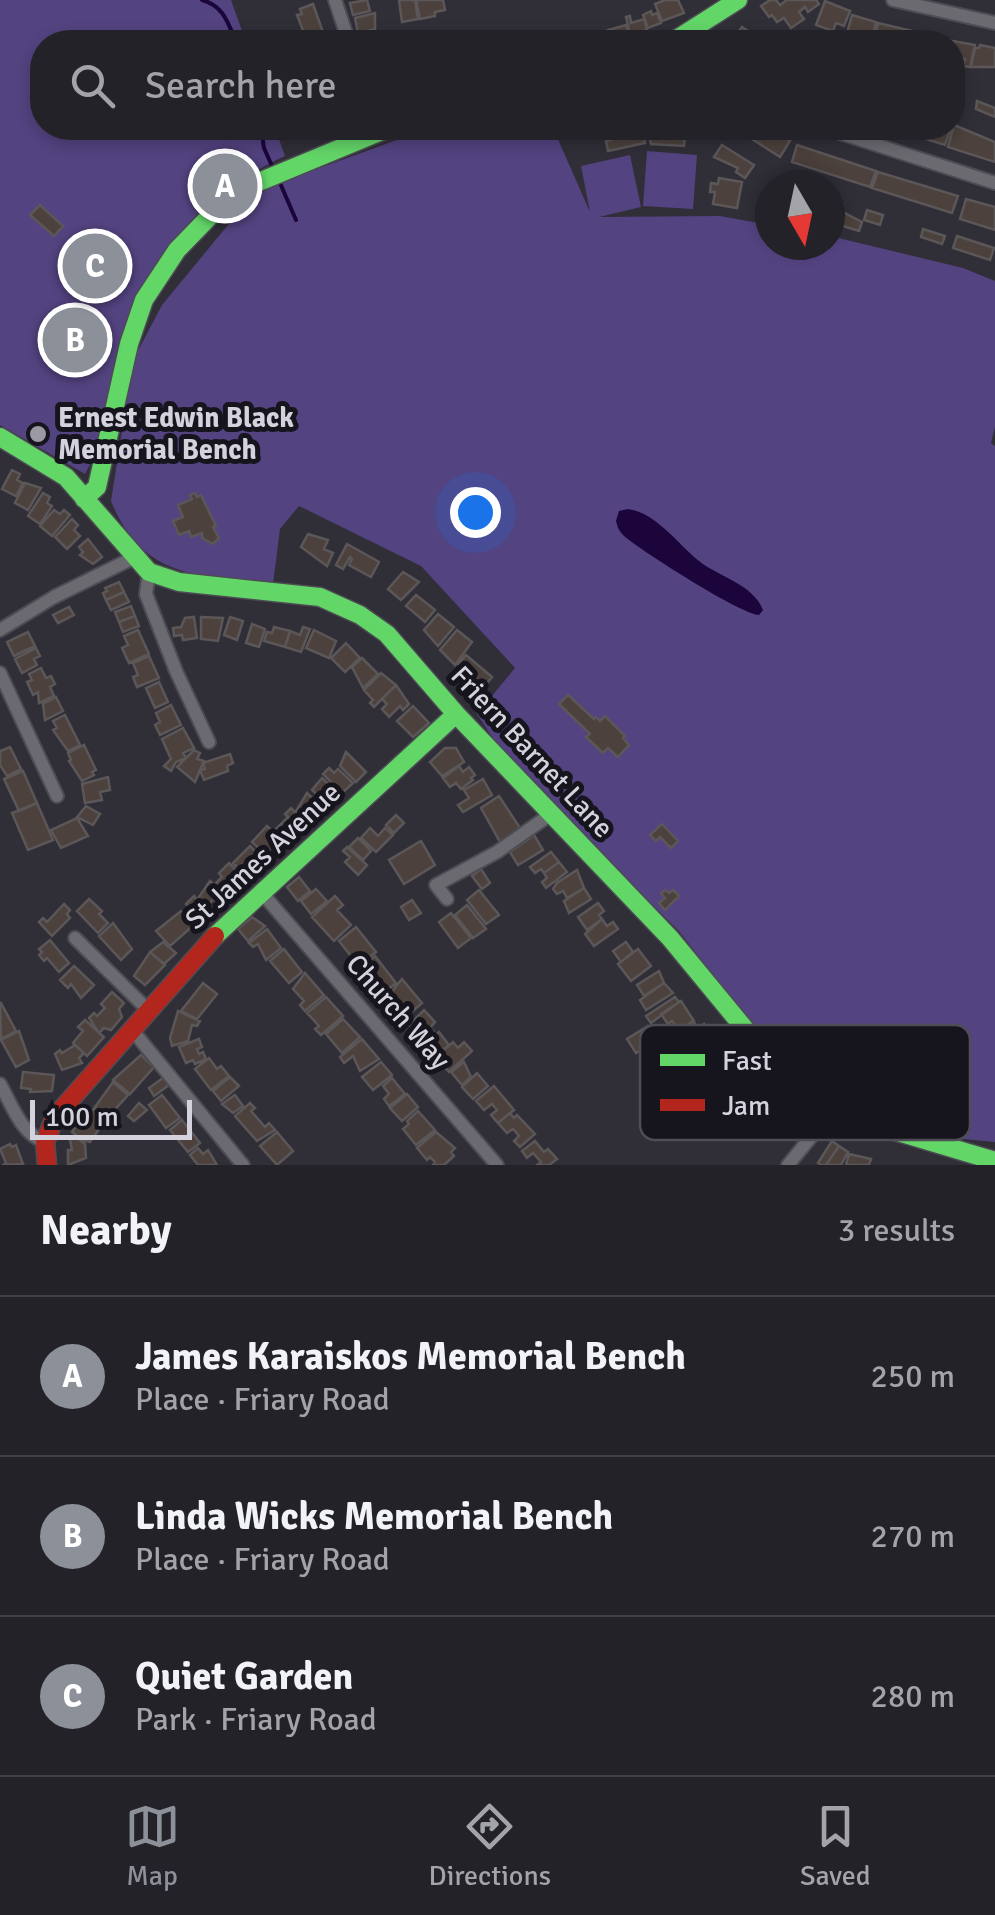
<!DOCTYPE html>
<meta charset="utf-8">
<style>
body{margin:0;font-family:Signika,sans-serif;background:#302f35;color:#f1f3f6}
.compass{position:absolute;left:755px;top:170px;width:90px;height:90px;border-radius:50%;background:#242229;box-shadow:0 5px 15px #0003;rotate:171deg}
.scale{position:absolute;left:30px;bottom:25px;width:162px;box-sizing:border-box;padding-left:10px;border:5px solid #d4d3dd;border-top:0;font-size:28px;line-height:35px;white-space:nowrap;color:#d4d3dd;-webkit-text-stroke:8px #16141c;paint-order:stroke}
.you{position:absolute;left:475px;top:512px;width:35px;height:35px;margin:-25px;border:8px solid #fff;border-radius:50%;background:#1a73e8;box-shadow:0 0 0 15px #1a73e833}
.badge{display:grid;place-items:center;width:65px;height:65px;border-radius:50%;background:#8c9099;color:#fff;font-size:32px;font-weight:700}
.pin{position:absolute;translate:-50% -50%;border:5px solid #fff;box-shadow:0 2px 10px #0006}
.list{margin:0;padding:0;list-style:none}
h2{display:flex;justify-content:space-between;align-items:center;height:130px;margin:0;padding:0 40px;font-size:42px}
h2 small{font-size:32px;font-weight:400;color:#a3a4a8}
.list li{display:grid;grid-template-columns:65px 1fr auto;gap:30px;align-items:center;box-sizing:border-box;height:160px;padding:0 40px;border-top:2px solid #413f46}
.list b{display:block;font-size:38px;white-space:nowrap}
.list p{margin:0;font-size:32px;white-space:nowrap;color:#a3a4a8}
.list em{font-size:32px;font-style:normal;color:#a3a4a8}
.icon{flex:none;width:55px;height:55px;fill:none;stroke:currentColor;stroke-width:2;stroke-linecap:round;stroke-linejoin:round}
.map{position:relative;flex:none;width:995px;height:1165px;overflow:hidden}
.search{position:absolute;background:#242229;box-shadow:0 5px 15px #0003;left:30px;right:30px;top:30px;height:110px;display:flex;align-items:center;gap:25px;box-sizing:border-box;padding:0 35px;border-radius:40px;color:#a3a4a8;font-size:38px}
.sheet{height:610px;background:#242229}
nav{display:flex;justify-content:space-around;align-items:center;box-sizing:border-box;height:140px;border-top:2px solid #413f46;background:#242229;font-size:28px;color:#a3a4a8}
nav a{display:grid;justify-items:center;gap:5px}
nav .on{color:#8c9099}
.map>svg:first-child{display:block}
.green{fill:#534380}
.water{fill:#1b053b}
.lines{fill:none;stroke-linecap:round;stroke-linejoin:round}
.stream{stroke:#1b053b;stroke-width:4}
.building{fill:#4c413c;stroke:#5b5758;stroke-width:2.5}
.street-casing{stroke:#4d4c54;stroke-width:16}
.fast-casing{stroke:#4d4c54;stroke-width:21}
.jam-casing{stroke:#4d4c54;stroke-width:21}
.street{stroke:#6b6a71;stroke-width:12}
.fast{stroke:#63d668;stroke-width:18}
.jam{stroke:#b3261e;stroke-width:18}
.poi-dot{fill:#9b99a3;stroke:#16141c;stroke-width:4}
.labels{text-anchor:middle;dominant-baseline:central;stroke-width:10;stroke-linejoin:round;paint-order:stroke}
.poi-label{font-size:28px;font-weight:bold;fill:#d4d3dd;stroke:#16141c;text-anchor:start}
.street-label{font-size:28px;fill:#d4d3dd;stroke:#16141c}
.key{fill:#16141c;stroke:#4f4d56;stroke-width:2.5}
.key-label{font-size:28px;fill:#d4d3dd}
</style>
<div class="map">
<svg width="995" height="1165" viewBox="0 0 995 1165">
<rect width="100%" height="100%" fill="#302e37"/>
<!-- green -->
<path class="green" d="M0,0H231L246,42H42V128H275L285,156C202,195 142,259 120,348C113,378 111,410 102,439C98,451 91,463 85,474L0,425Z
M430,128H553L590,212L581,166L630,155L641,207L599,217L720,216L770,225V245H830V236L963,268L995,281V427L991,443L995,446V1142L963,1139L831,1096L762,1039L679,931L511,766L477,714L515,668L421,566L299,506L280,529L273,584C199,575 143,580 111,501L133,360L162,305L256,191Z
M647,151L697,155L693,209L643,206Z"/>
<!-- water -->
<path class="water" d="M628,509C655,512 678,544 699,561C719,577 753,584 763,610L759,615C742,615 638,549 623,535C618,529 618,528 616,521L619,511Z"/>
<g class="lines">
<!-- stream -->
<path class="stream" d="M202,0C224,6 228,23 236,42
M261,128L264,148L272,166
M280,183L296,220"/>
</g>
<!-- building -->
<path class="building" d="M367,0L370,11L353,15L350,3Z
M399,0H415L418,19L402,22Z
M416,0H443L445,10L435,12V16L420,19Z
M665,0H678L684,13L662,21L655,4Z
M770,0H776L780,5L787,0H816L819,4L808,12L805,7L799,12L804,19L791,28L784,18L777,22L772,15L769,17L761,6Z
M825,1L850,11L844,26L836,23L833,31L816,25Z
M313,4L324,35L307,41L297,15L302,14L300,9Z
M651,11L652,15L657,13L661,23L648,28L643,15Z
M375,13V29L358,33L355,18Z
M852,15L876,22L872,37L858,33L856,40L846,37Z
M630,16L631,23L644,19L647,30L630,34L626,17Z
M878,23L912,31L909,42H877L875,38Z
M626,25L630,36L612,41L608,30Z
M742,27L755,36L752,41L754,42H731Z
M375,30L378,42H364L361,34Z
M914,32L941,38V42H912Z
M942,39L975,45L970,67L963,66L965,59L952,57V42H941Z
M980,45L995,48V67H971L975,48H979Z
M977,101L995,108V117L976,109Z
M954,125L995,142V162L948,147Z
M733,128H769L790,141L780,157L741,132L737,137L730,132Z
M890,128H942L950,130L945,145Z
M642,131L645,143L608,151L606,141Z
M658,131V136L685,135L684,146L651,144L648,132Z
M722,145L754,165L745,178L736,172L738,168L714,157Z
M797,145L876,171L870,187L792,162Z
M878,172L958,196L952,213L872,188Z
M719,178L742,182L737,208L713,204L715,192H710L711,183L718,184Z
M966,199L995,207V230L960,219Z
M830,201L843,205L841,211L862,222L859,231L836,224L839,214L830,212Z
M40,205L63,226L54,236L30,215Z
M867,210L883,215L880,225L864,220Z
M923,229L945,236L942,244L921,237Z
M957,236L994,248L990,260L953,248Z
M12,470L20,474L17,480L23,483L16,496L2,489Z
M25,483L41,488L28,510L15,503Z
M43,493L50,497L47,503L52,506L40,524L28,516Z
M195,493L197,497L201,495L216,526L213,527L219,538L213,544L202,538V533L191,537L189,531L179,535L173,521L183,517L178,505L192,499L190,495Z
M54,510L60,514L64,510L70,515L52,536L40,526Z
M72,519L78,525L74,530L80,536L67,549L55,537Z
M308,534L328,540L324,549L333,553L327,566L301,547Z
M88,539L102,557L93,564L80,555L83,552L79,547Z
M347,544L379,562L371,577L349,565L352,559L350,557L343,569L336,565Z
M403,572L419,582L401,600L388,589Z
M119,582L124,592L106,600L103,593L107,591L105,588Z
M124,592L129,602L111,610L106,600Z
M416,595L435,610L425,622L406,606Z
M131,606L135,616L119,622L115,612Z
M69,607L74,615L58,623L53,615Z
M438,614L454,627L438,646L424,630Z
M135,616L139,626L123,632L119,622Z
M194,617L197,638L183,640L182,635L174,636L173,628L181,627L185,618Z
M201,617L223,618L218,641L201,639Z
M230,617L243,621L237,640L224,635Z
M252,624L265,629L259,647L246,643Z
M274,627L290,631L285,647L264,641L267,632L272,633Z
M303,627L310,629L301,652L285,647L290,631L300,635Z
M138,630L149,654L129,663L122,648L128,645L124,636Z
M314,630L336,641L329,658L306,648Z
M457,630L472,642L455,665L440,650Z
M28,632L35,646L14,656L7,642Z
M346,643L360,658L345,672L331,658Z
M36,648L40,656L34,659L37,665L22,673L15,659Z
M466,655L492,677L480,692L471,684L474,681L468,676L470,674L458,664Z
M149,656L159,678L137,687L133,677L138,675L133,663Z
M362,658L378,674L363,688L352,667Z
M41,668L46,678L51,676L55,684L50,687L54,696L39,703L38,692L33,695L27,682L32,680L29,674Z
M381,673L396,685L374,707L370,703L373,700L364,690Z
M159,682L168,702L155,708L146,688Z
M396,685L409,704L403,710L400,706L389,717L382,709L387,704L382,699Z
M568,695L594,719L596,717L600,721L605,716L625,736L623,738L629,745L618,757L608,748L603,753L586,737L590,734L559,704Z
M56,697L63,711L45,720L43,704Z
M171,705L181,725L160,735L155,725L160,722L156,713Z
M413,706L429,723L413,737L397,721Z
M65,715L80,745L68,751L53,730L57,728L53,721Z
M183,728L194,748L183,753L186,758L176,762L171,771L164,766L171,759L162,739Z
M84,745L96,770L92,772L94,775L82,781L69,761L71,760L68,753Z
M10,747L21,769L7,776L0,765V751Z
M445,748H456L464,762L442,776L430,762Z
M194,750L200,753L197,759L204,761L195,782L177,767Z
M346,752L366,772L356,782L340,766Z
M230,754L233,763L227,766L228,771L204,780L200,770L205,769L203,763Z
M459,766L463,772L469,767L475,775L471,778L473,780L461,789L456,783L450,787L443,778Z
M329,768L334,773L338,769L353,783L342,793L323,774Z
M23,771L37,803L19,811L4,779Z
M108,777L110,790L100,792L102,800L85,803L82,784Z
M322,778L341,796L330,807L312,790Z
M483,779L492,795L463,812L458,805L469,798L464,790Z
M307,793L324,810L311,825L296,811Z
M499,796L520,828L500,842L481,808Z
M37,803L53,840L28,850L12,813Z
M86,806L100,814L93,825L77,817Z
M291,808L306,824L288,842L276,829L288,817L285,814Z
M396,815L404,823L394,833L386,825Z
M77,818L88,836L61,848L51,830Z
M662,824L678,841L671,848L660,837L656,841L650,835Z
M267,826L283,841L268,857L252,842Z
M370,828L378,836L385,828L393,835L376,852L361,838Z
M534,835L543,850L518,865L510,852Z
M358,838L371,851L363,860L349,847Z
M421,841L435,865L404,884L389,860Z
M250,846L265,861L248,878L233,863Z
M347,847L367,865L358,875L345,862L350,857L343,851Z
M551,852L559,862L544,873L541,869L535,873L530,867Z
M559,862L567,872L546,888L542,882L547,878L544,873Z
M229,863L245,879L230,895L227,892L224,895L214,885L222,877L219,873Z
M481,869L490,883L482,889L472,876Z
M577,870L584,888L567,898L563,891L557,894L553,889L557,883Z
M299,877L310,891L298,901L287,887Z
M210,881L226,896L218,904L213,899L196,923L190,916L194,912L186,904L194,896L197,900Z
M584,888L591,899L569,913L564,901Z
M316,889L327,901L311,914L301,901Z
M479,890L499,915L486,924L467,900Z
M665,890L669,893L673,890L679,896L665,910L659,903L665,898L661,893Z
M335,896L343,905L337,910L351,925L334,941L312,917Z
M89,899L102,911L99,914L108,923L98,933L77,911Z
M412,900L421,913L409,920L401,907Z
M598,903L604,911L599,915L602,919L587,930L578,917Z
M64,904L70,910L67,914L70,918L52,936L39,922L43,918L47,922Z
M467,905L486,929L473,938L455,915Z
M181,911L196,923L170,946L156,931Z
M451,913L471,938L458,948L439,922Z
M252,917L265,926L248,941L238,929Z
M602,919L607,926L613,922L618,929L594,946L585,934Z
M113,923L132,949L121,960L99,936Z
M356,927L376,952L358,965L339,941Z
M267,929L281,948L266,960L258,944L253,947L249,943Z
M50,940L69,963L59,972L47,958L44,961L39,955L42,952L39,949Z
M163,942L176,953L164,964L150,952Z
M626,942L633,952L621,962L613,951Z
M284,949L302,972L289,983L270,961Z
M638,949L651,966L631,981L618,964Z
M150,952L165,965L145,985L134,976Z
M375,956L396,983L381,995L360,968Z
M74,966L94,985L81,998L71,984L68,988L60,980Z
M659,971L664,983L644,996L637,985Z
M305,973L324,995L305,1011L300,1005L304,1001L293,989Z
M402,979L422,1003L407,1016L389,995Z
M203,983L217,994L197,1019L181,1011Z
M664,983L673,993L646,1010L640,1000Z
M112,992L124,1003L119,1009L122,1017L111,1030L104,1028L99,1033L89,1018L94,1013L97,1016L105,1008L101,1004Z
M326,997L343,1016L321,1035L315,1029L319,1026L307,1013Z
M675,997L679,1002L651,1023L646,1016Z
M681,1001L694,1021L679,1031L672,1021L668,1024L661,1014Z
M1,1003L16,1031L1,1039L0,1004Z
M424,1010L435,1022L430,1028L434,1032L424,1041L409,1025Z
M178,1011L200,1021L197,1026L192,1025L188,1041L172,1046L170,1038Z
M343,1019L360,1037L342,1053L326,1034Z
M85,1020L104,1037L87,1056L73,1043L83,1031L78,1027Z
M693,1021L698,1029L682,1039L677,1032Z
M704,1024L713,1041L692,1055L683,1041Z
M648,1026L657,1040L636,1053L627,1039Z
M19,1031L29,1060L16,1067L1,1040Z
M439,1032L449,1045L436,1056L425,1043Z
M199,1039L202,1047L197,1049L199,1054L203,1052L206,1059L195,1064L193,1060L186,1063L179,1047Z
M362,1039L379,1059L360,1071L353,1056L344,1063L340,1057Z
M453,1042L458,1048L464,1042L472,1051L449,1072L436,1057Z
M75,1045L84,1053L79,1058L82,1063L62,1070L55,1054L60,1050L62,1053Z
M141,1055L154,1067L130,1094L113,1080Z
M209,1058L217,1069L221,1066L229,1076L211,1090L195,1069Z
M381,1062L392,1075L373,1090L362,1077Z
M464,1062L471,1077L462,1085L451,1072Z
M23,1072L54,1075L52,1091L30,1092L31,1089L21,1088Z
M477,1073L488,1086L473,1099L462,1087Z
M230,1077L239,1086L221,1101L213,1091Z
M163,1078L169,1085L154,1096L149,1088Z
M392,1078L405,1094L389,1106L384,1099L389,1094L383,1086Z
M113,1082L128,1095L107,1118L95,1107Z
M494,1086L514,1110L498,1123L491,1115L497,1110L492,1104L484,1110L476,1101Z
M407,1094L418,1107L402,1121L390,1108Z
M162,1095L180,1118L166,1128L149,1105Z
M235,1095L243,1106L233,1113L222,1104Z
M139,1103L147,1110L134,1121L128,1116Z
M250,1103L255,1108L251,1111L265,1127L269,1123L275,1130L257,1141L235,1116Z
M95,1107L107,1118L90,1142L83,1140L72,1132L86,1111L90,1114Z
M418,1111L435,1130L416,1145L403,1129L409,1124L407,1121Z
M510,1113L514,1118L517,1115L535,1134L520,1147L514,1141L519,1136L513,1129L507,1133L498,1123Z
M182,1120L200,1143L188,1152L170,1130Z
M277,1132L293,1151L277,1165L260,1146Z
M436,1132L455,1148L451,1152L454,1156L444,1165H433L435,1162L430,1157L427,1160L417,1148Z
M77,1138L85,1144L86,1158L68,1165V1150H72L70,1139Z
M535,1141L544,1152L548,1149L557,1159L549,1165H537L541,1162L533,1153L527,1158L522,1151Z
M832,1141L839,1146L826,1165H821L818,1163Z
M10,1144L12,1147L16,1145L23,1164L3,1165L6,1163L0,1149Z
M839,1146L848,1152L841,1165H826Z
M198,1148L203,1154L208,1150L217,1165H198L190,1155Z
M849,1154L871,1159L869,1165H846Z"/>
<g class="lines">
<defs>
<path id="street" d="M335,0L349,42
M893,0L995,23
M824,128L995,183
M149,572L146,594L176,671L209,742
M0,630L54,597L135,557
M0,673L57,796
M261,892L497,1165
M447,899L436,885L497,852L551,814
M75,938L150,1012
M133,1031L243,1165
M0,1084C12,1105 21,1134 45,1142
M788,1165L834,1109"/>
<path id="fast" d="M672,42L738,0
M0,437L66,477L149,572L179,582L320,597L360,615L387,634L456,714L670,938L759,1046L802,1087L851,1118L995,1161
M84,499L97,487L129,344L144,300L177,250L212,214L249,186L389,128
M215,936L456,714"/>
<path id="jam" d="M47,1165L45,1142L55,1117L215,936"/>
</defs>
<!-- street casing -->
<use href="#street" class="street-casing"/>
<!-- fast casing -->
<use href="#fast" class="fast-casing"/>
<!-- jam casing -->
<use href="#jam" class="jam-casing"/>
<!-- street -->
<use href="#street" class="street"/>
<!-- fast -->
<use href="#fast" class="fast"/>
<!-- jam -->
<use href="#jam" class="jam"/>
</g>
<!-- markers -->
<circle class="poi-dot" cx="38" cy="434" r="10"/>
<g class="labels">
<!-- poi labels -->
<g class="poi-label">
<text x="58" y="418">Ernest Edwin Black<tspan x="58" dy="32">Memorial Bench</tspan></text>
</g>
<!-- street labels -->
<g class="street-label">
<text transform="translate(532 752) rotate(47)">Friern Barnet Lane</text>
<text transform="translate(263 856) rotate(-43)">St James Avenue</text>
<text transform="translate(398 1012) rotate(49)">Church Way</text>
</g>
</g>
<!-- legend -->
<rect x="640" y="1025" width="330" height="115" rx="15" class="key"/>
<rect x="660" y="1054" width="45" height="12" fill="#63d668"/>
<rect x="660" y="1099" width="45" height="12" fill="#b3261e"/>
<g class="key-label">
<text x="722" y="1070">Fast</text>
<text x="722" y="1115">Jam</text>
</g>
</svg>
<svg class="compass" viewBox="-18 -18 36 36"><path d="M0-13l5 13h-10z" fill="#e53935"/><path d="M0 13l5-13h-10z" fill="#a3a4a8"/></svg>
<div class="scale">100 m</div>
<div class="you"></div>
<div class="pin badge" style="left:225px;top:186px">A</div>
<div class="pin badge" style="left:75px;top:340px">B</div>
<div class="pin badge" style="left:95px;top:266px">C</div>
<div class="search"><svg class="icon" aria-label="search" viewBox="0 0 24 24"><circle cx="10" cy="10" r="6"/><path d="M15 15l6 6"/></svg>Search here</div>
</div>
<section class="sheet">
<h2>Nearby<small>3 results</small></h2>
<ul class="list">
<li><span class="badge">A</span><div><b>James Karaiskos Memorial Bench</b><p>Place · Friary Road</p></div><em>250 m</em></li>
<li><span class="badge">B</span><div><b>Linda Wicks Memorial Bench</b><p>Place · Friary Road</p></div><em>270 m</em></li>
<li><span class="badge">C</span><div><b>Quiet Garden</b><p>Park · Friary Road</p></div><em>280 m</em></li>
</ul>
</section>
<nav>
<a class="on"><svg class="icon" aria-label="map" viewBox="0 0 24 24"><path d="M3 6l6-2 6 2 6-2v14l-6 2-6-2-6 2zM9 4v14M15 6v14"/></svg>Map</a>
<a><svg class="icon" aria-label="directions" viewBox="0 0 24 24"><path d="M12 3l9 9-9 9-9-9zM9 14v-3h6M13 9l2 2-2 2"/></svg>Directions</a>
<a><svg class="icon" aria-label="saved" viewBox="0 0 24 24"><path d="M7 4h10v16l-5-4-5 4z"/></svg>Saved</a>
</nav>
